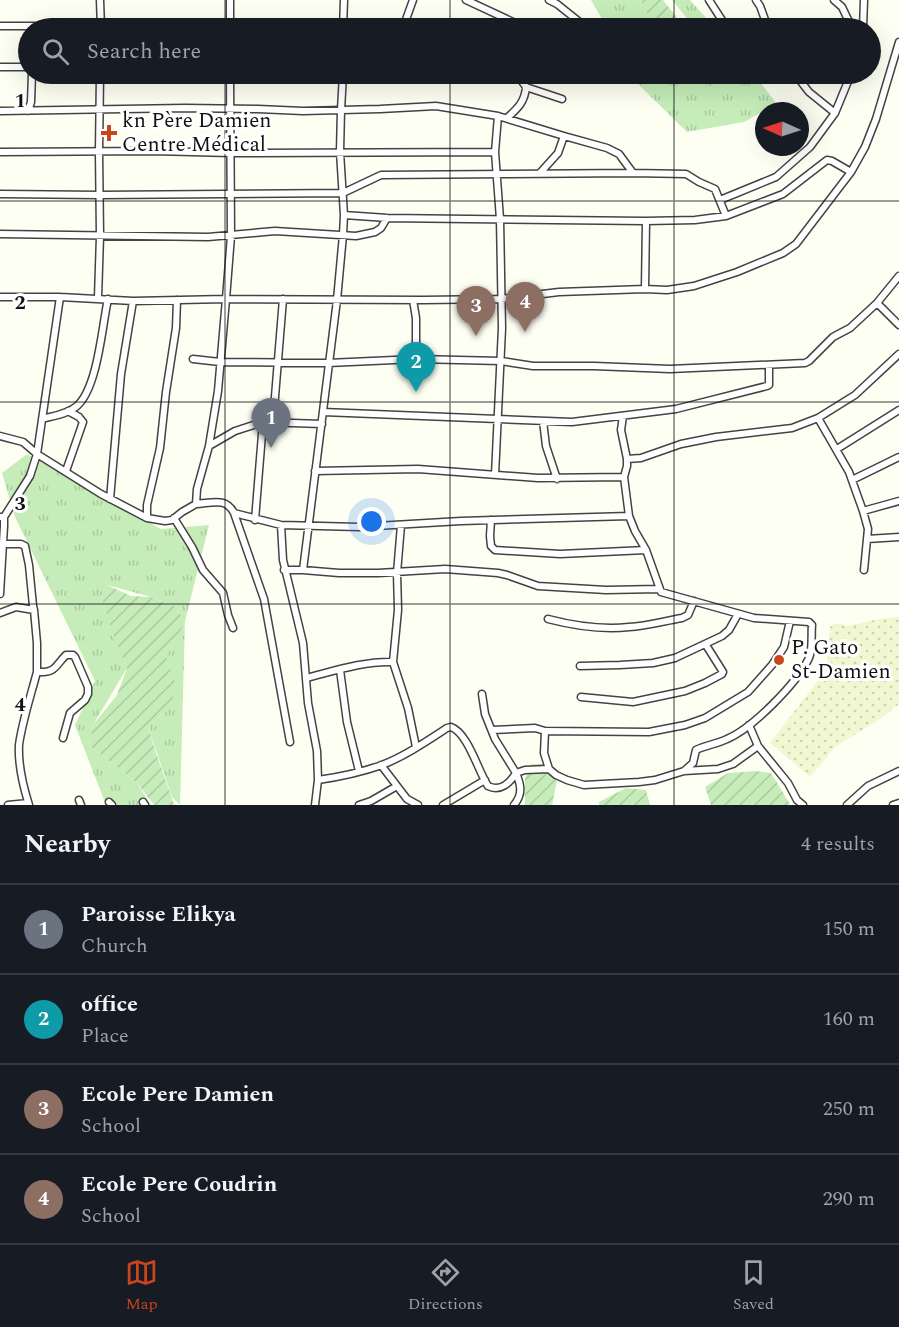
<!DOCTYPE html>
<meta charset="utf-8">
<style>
body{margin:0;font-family:Spectral,serif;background:#20242c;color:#f1f3f6}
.compass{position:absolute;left:755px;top:102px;width:54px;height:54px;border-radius:50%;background:#171b24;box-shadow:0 6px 24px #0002;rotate:273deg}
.you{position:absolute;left:372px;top:522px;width:21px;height:21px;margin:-15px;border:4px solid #fff;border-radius:50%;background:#1a73e8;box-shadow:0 0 0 9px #1a73e833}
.badge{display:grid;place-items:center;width:39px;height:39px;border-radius:50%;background:#ca441e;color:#fff;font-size:20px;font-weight:700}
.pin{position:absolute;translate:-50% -50px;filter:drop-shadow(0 2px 3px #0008)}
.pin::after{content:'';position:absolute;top:32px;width:21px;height:18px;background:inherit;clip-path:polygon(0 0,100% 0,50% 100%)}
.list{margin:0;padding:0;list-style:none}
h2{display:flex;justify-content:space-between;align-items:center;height:78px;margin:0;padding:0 24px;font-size:26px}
h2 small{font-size:20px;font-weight:400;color:#9ea1a6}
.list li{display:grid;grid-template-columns:39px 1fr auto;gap:18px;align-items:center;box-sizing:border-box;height:90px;padding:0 24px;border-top:2px solid #363941}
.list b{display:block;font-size:22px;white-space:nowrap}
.list p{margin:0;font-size:20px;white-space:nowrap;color:#9ea1a6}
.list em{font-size:20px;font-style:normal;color:#9ea1a6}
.icon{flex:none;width:33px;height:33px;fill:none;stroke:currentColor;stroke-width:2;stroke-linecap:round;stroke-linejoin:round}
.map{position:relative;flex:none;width:899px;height:805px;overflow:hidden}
.search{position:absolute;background:#171b24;box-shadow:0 6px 24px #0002;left:18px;right:18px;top:18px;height:66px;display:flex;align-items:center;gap:15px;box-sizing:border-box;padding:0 21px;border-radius:33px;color:#9ea1a6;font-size:22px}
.sheet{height:438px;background:#171b24}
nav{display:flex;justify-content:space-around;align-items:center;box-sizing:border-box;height:84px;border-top:2px solid #363941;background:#171b24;font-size:16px;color:#9ea1a6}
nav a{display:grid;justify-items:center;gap:3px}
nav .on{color:#ca441e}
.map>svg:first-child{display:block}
.farmland{fill:url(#farmland-dots)}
.grass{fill:url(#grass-tufts)}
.garden{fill:url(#garden-furrows)}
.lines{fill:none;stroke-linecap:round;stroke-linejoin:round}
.street-casing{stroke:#434343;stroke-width:9}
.street{stroke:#fff;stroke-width:6}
.grid{fill:none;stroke:#101010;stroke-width:1.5;stroke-opacity:0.55}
.poi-dot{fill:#ca441e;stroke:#fff;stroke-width:2}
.labels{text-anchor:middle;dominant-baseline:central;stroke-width:6;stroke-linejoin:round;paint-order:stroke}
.poi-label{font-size:21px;fill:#101010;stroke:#fff;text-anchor:start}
.grid-label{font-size:20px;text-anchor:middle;font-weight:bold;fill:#101010;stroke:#fff;stroke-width:6;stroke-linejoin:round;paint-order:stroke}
</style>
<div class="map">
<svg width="899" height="805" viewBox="0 0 899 805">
<defs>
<pattern id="farmland-dots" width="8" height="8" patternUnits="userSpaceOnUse" patternTransform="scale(1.5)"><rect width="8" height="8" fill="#f0f7d1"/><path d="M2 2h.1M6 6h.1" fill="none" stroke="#cdd3b2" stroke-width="1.8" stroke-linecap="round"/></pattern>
<pattern id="grass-tufts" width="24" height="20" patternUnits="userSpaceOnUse" patternTransform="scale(1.5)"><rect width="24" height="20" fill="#c6edb9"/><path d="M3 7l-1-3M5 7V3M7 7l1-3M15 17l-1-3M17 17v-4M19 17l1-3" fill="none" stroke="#a9ca9e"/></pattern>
<pattern id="garden-furrows" width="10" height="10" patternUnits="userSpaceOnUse" patternTransform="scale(1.5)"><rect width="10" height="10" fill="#c6edb9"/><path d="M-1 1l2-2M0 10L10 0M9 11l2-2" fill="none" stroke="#a9ca9e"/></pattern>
</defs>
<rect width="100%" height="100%" fill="#fefff3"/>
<!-- farmland -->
<path class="farmland" d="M899,617V704L880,719L835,747L810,777L770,743L826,670L830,627L834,624H841L847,626L884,618Z"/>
<!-- grass -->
<path class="grass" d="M591,0H648L663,28H607Z
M672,0H690L715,28H695Z
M632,74H705L713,80L728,79V74H754L777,104L744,122L687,132L638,84Z
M27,454L161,529L209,525L185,621L180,805L172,797L148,727L167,710L166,657L174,606L151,597L107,585L101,596L127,668L93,725L89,745L137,783L151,805H106L75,725L95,681L15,517L2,473Z"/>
<!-- garden -->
<path class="garden" d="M641,0H663L685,28H654Z
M693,74H724L723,85L708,86Z
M107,585L131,596L151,597L174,606L185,621L176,640L166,657L177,688L167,710L148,727L156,753L174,804L176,805H154L137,783L89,745L93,725L117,695L127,668L115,639L101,596Z
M531,764H543L557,781L552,805H525V778Z
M756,771L771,773L790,804L788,805H711L705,787L728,773Z
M626,788L646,790L650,805H599V802Z"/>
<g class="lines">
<defs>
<path id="street" d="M100,0L101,28
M466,0L526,28
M549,0L557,4L587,28
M709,0L727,28
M756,0L760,6L768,28
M834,0L842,7L852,28
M0,26H101L140,24L230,27L343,28L380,24L457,28
M230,28V0
M343,28L344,0
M405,28L404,25L413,0
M863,28L864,0
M0,67H28
M513,74L521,80L526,87L562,99
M764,74L767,77
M795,74L809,92L835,113
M0,111L185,108L258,109L303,111L380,109L436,106L498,116L564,136L607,148L619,154L633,173
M28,111L31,102L32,74
M507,118C517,109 525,102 526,87
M0,152L153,151L231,153L495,152
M540,173L558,153L564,136
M0,194L100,195L343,193L381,175L633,173L686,174L699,182L715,189L726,216
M720,200L776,177L810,147L835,113L851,74
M344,215L387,218L646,221L695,220L726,216L783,194L827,160L832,161L851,172
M0,234L208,237L275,231L356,236L375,232L381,228L387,218
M645,289L646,221
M0,297H60L133,301L226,299L423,300L501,299L559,292L645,289L667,290L694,286L737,272L783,253L796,244L851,172L865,147L876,119L899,42
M98,298L100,236L99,152L100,74
M413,300L416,318V359
M877,303L899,325
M193,359L220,362L328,363L416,359L501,361L533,366H594L670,369L805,363L809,361L833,337L850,328L877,303L899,276
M323,412L572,422L676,409L767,386L769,385V365
M623,416L621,430L627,459V466L624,477L629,516L635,531L646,550L661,592L754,618L809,622L812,625C811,635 813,649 809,658C797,683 753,728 727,739C717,744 706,745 696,750L693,763L684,771
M818,418L849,472L863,511L868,529L864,570
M42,419C53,416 68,414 77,406C98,387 102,326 108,299
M543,421L546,446L557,479
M0,436L23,442L37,454L101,494L147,518L165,521L172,520L182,512L196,504L197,489L209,446L218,391L226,299L231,236L230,74
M209,446L235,431L263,422L322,424
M837,449L899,410
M627,459L641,458L681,444L716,437L792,428L818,418L855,395L899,354
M66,471L83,422L79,417L68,411
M315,471L418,469L538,478L624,477
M495,475L502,328L500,219L495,152L498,116
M852,480L899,457
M110,499L121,374L133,301
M196,504C212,503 226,497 234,513L281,525L359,527L461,521L629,516
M863,511L899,501
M234,513L264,599L290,742
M4,517L30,476L37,454L60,297
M147,518V505L160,448L166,392L176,328L177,300
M174,518L192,547L203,570L223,593L228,615L233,628
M255,520L263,422L265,418L274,409L283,299
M491,520L490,536L491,546L495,550L560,554L646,550
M281,525L283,560L303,643L308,703L317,751L318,780L315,805
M401,525L397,573L398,610L393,662L408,708L416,747
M867,539L899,537
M4,544H21L25,546L29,565L33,606L34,610
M284,570H303L339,573H378L445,569L498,573L507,575L538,586L606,590L659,589
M303,570L337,300L343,235L344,215L340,152L341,110L343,74
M0,594L4,526V517H1
M0,613L16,607L34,610L37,643V672C56,673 54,667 66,655H73L75,657L88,687V694L85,700L70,713L63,738
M548,619C575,626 602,630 629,627C647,626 664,621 682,618L688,615L694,601
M580,666L620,665L653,663L675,658L722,636L729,630L738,614
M340,670L347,722L359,771
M306,678C334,671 364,661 393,662
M581,697L633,702L685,691L705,683L722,674L723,672L706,645
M749,725L758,746L788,783L797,800L803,805
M492,730L535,728L545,731L544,753L549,769L556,775L567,780L584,785L639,782L655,780L684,771L718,769L733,764L758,746
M545,731L649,732L685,725L705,718L748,692L772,665L784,647L790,621
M381,765L407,799L418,805
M318,780C339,777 362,772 382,765C405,756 427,741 447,728L451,727C468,733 478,771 488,786C500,792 510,783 516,773L495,739L485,714L482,694
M79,800L81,805
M109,802L112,805
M143,802L145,805
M8,805L28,803
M29,805C23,786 18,765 19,745C22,722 31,695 37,672
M359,805L371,801L397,786
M443,805L485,780
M514,805C523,794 521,785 516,773L525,770L549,769
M847,805L868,786L899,771
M893,805L899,803"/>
</defs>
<!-- street casing -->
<use href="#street" class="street-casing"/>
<!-- street -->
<use href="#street" class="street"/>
</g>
<!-- grid -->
<path class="grid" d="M225,0V28M450,0V28M674,0V28M225,74V805M450,74V805M674,74V805M0,201H899M0,402H899M0,604H899"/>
<!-- markers -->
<g class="poi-dot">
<path d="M106 124h6v6h6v6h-6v6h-6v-6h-6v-6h6z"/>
<circle cx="779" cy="660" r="6"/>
</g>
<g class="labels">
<!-- poi labels -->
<g class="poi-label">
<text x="122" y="121">kn Père Damien<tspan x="122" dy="24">Centre Médical</tspan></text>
<text x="791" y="648">P. Gato<tspan x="791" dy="24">St-Damien</tspan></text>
</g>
</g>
<g class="grid-label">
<text x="20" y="107">1</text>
<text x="20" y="309">2</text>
<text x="20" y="510">3</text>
<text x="20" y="711">4</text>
</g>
</svg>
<svg class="compass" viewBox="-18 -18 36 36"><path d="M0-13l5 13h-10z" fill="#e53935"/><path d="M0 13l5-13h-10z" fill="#9ea1a6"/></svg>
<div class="you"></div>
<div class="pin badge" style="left:271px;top:448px;background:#6b7280">1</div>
<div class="pin badge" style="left:416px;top:392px;background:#0f9aa8">2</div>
<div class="pin badge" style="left:476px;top:336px;background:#8d6e63">3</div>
<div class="pin badge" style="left:525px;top:332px;background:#8d6e63">4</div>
<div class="search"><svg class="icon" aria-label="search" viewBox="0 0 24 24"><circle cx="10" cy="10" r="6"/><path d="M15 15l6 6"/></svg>Search here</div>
</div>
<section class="sheet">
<h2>Nearby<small>4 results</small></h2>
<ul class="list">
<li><span class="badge" style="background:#6b7280">1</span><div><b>Paroisse Elikya</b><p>Church</p></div><em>150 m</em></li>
<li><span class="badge" style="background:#0f9aa8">2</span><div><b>office</b><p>Place</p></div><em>160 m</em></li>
<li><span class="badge" style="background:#8d6e63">3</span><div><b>Ecole Pere Damien</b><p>School</p></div><em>250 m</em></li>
<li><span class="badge" style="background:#8d6e63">4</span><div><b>Ecole Pere Coudrin</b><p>School</p></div><em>290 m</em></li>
</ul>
</section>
<nav>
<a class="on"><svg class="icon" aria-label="map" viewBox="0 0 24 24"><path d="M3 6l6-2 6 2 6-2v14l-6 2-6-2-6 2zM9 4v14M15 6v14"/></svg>Map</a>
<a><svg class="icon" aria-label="directions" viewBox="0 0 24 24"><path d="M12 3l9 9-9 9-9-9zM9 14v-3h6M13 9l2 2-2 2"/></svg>Directions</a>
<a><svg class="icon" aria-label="saved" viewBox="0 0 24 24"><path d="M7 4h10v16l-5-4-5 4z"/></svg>Saved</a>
</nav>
